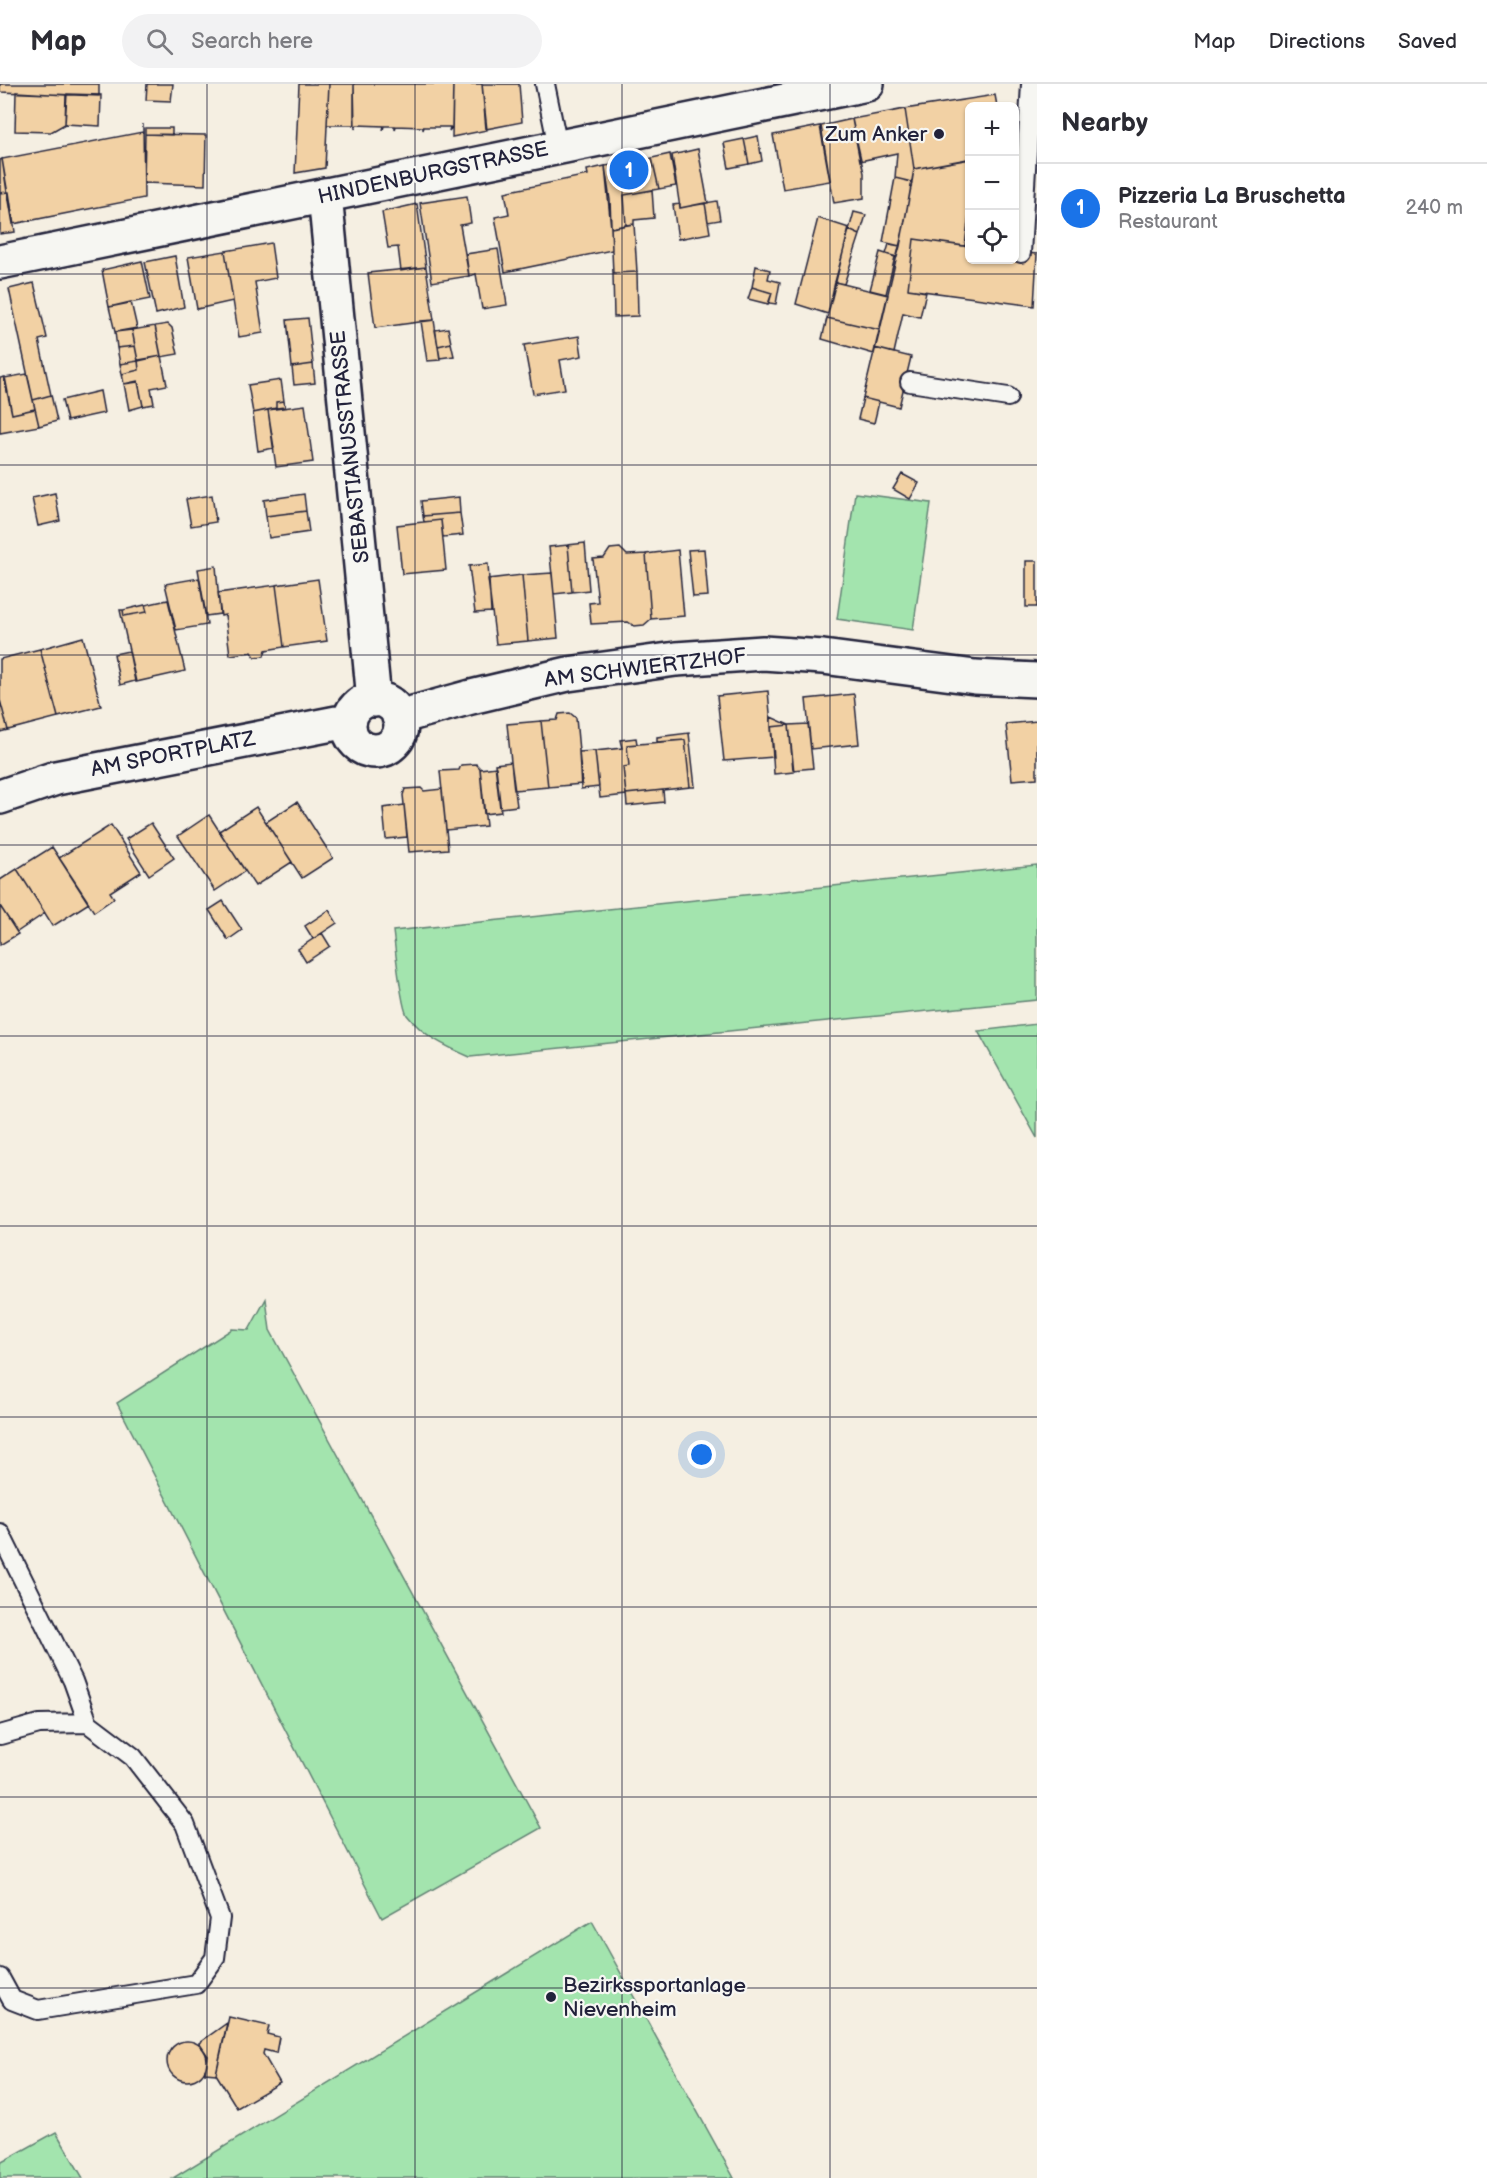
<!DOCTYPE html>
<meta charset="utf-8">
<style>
body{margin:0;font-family:"Balsamiq Sans",sans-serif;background:#f2f2f3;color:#2b2b33}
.controls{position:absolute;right:18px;top:18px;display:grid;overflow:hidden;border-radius:9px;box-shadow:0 2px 4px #0004}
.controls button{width:54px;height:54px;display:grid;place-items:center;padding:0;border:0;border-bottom:2px solid #e1e1e2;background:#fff;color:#2b2b33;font:30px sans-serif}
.you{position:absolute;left:702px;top:1371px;width:21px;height:21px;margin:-15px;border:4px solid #fff;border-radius:50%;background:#1a73e8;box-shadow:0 0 0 9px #1a73e833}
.badge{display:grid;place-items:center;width:39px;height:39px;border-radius:50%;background:#1a73e8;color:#fff;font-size:20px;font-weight:700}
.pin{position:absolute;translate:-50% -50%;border:3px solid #fff;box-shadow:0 2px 6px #0006}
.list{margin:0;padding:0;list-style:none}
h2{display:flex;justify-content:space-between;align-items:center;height:78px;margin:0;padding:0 24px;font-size:26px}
h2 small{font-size:20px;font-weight:400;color:#7c7c81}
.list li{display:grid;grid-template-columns:39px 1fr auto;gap:18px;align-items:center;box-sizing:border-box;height:90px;padding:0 24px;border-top:2px solid #e1e1e2}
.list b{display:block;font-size:22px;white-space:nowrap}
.list p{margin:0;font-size:20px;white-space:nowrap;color:#7c7c81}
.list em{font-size:20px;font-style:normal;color:#7c7c81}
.icon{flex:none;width:33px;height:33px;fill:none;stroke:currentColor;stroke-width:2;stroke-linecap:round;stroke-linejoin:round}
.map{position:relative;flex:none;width:1037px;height:2094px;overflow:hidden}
header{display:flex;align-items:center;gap:36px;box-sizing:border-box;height:84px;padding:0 30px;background:#fff;border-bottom:2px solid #e1e1e2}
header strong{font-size:28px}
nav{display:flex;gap:33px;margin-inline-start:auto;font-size:21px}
.search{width:420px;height:54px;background:#f2f2f3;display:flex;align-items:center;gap:15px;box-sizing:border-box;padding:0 21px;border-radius:33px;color:#7c7c81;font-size:22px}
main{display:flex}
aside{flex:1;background:#fff}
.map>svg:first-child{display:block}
.green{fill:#a3e4ae;stroke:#628374;stroke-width:1.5}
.building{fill:#f2d1a4;stroke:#22223b;stroke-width:1.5}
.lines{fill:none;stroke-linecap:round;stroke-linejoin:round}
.lane-casing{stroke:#22223b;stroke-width:22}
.street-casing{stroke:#22223b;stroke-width:38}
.secondary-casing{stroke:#22223b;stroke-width:38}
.lane{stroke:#f6f6f2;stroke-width:18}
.street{stroke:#f6f6f2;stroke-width:33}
.secondary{stroke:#f6f6f2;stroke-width:33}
.grid{fill:none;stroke:#22223b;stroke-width:1.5;stroke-opacity:0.55}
.poi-dot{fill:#22223b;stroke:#f6f6f2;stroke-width:2}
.labels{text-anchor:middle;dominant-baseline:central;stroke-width:4.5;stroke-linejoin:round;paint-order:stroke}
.poi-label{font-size:21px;fill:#22223b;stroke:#f6f6f2;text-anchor:end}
.street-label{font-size:21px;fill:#22223b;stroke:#f6f6f2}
</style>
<header>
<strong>Map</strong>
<div class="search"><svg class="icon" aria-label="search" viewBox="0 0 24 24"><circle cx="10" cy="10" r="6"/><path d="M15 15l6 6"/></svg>Search here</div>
<nav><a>Map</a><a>Directions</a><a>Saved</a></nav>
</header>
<main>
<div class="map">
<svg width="1037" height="2094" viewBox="0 0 1037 2094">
<rect width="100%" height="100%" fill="#f5efe2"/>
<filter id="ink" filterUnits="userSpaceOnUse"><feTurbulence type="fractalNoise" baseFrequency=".0167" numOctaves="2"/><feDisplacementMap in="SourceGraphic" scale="12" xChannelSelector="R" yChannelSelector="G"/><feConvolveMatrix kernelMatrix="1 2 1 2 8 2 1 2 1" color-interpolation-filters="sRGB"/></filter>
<g filter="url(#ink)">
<!-- green -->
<path class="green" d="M855,409L931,419L913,546L837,535Z
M1037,781V916L470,973C447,963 423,952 407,931C401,922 395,862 393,847Z
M1037,940V1054L978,947Z
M266,1215L270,1246L541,1744L382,1834L117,1319L232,1245L249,1246Z
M592,1837L734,2094H173Z
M56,2048L83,2094H0V2079Z"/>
<!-- building -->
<path class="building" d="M0,0H99V12L0,8Z
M147,0H173L171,17L146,16Z
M299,0H329L325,84L295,89Z
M329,0H354V41H327Z
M354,0H453L452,43L449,47L450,43H424L423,46V43L396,42L395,46V42H384L383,46L384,42L357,41L355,45Z
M453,0H482L487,46L452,53Z
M482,0H519L522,38L486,45Z
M16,8L66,11L65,40L51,48L15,47Z
M67,10L101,11L100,42L65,40Z
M995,11L997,22H970V75L914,85L905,25Z
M905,25L914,85L912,98L895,94L897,69L860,77L852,35Z
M852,35L864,89V114L834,119L821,42Z
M143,40L144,114L13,140L2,75L143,48Z
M820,42L830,97L783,105L773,51Z
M145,44H172V51L145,50Z
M145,50L206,51L205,101L144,99Z
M758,52L762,77L749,80L744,55Z
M744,55L749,80L729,84L724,59Z
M698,65L708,119L680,124L672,71Z
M670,70L676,102L659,105L652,74Z
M652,74L659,105L624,111L626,141L611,144L605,82Z
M2,75L7,108L0,109V76Z
M968,75L970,123L965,162L914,155L908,205L926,208L920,233L903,229L894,269L875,264L904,142L914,85Z
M605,82L610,116L612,166L505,188L495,133L509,130L505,108L588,91L587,86Z
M895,94L912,98L900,162L883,158Z
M652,106L654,134L634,136V140L626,141L624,111Z
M9,108L15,148L0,150V109Z
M467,112L471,139L460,141L469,192L432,198L420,119Z
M717,117L720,136L708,138L705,119Z
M705,119L710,149L678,155L673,121L680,120V124Z
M417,120L426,183L401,187L398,163L388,164L382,128Z
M854,128L866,131L860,151L849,146Z
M818,134L849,144L828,230L796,220Z
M634,140L637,188L613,189L611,144Z
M849,146L860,151L844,200L835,198Z
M914,155L970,163V176H1014V168L1037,170L1034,222L908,205Z
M271,159L276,194L255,198L263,249L239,253L225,167Z
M889,160L900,162L897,173L886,170Z
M498,165L507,221L482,225L476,190L469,192L466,170Z
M225,167L233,217L197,225L188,173Z
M880,168L895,173L886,210L870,206Z
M175,172L184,223L156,230L145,178Z
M142,177L150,215L109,223L102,186Z
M756,182L770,186L768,195L780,198L776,220L769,219L772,209L752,203Z
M426,183L434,236L375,244L368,189Z
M637,188L638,232L614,233L613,189Z
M835,198L888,211L880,246L827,234Z
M34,199L47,254L39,256L51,311L33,316L9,205Z
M752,203L772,209L768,220L748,215Z
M131,218L137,244L115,248L109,223Z
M308,234L313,280L292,283L287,236Z
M827,234L880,246L874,270L822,255Z
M434,236L440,276L427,277L421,237Z
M168,240L172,244L178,270L161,273L155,242Z
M155,242L161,272L138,277L132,246Z
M448,244L451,259L438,262L435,246Z
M132,246L135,262L117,264L115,248Z
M579,252L582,272L560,276L565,305L533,310L524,261Z
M451,259L454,272L440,274L438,262Z
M135,262L138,277L120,280L117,264Z
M875,264L911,273L899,323L863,314Z
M161,272L167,301L151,304L154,320L143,322L138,297L124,300L122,290L139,286L138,276Z
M138,277L139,286L122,290L120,280Z
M313,280L315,299L294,301L292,283Z
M27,290L35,325L12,330L4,294Z
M5,293L12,330L35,325L39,342L0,349V294Z
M281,296L284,317L276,318V324L253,329L248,301Z
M138,298L143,322L129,326L124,300Z
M100,307L104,329L67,337L62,316Z
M51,311L57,337L39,342L33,316Z
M863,314L879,318L874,339L858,335Z
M284,317L285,323L276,324V318Z
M305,321L313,378L276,383L268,326Z
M268,326L274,364L258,367L253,329Z
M902,390L919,399L910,415L893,405Z
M55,409L60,437L38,442L32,414Z
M304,410L306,427L266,432L264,416Z
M212,411L216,438L191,442L186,415Z
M459,413L460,429L423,432L421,417Z
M306,427L309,448L269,454L266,432Z
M460,429L463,451L443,453L441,436L424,438L423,432Z
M441,436L446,486L402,490L397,441Z
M585,459L589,506L572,508L568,461Z
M568,461L572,508L554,510L549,463Z
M620,464L627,471L646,470L651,535L644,541L634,542L628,538L591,540L589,519L598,518L593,475L604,474L610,465Z
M704,465L708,512L693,513L688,466Z
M678,466L684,532L651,535L646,470Z
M1026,477H1037V523H1026Z
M488,480L491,528L475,529L469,482Z
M216,482L220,530L206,532L198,485Z
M552,489L558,554L528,557L522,491Z
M522,491L528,557L496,560L488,495Z
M199,494L207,541L176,546L165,500Z
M318,495L327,557L284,563L276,501Z
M276,501L284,563L266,566L264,572L255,573L252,568L230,571L225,531L221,532L218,509Z
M168,516L185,587L136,598L120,526H123L124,532L147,528L145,521Z
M145,521L147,528L124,532L123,526Z
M83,553L101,622L58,633L40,565Z
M40,565L58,633L8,646L0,616V575Z
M129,567L135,597L120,601L114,570Z
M768,607L774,673L724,677L717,612Z
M854,610L859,660L811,665L806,615Z
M0,616L8,646L0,648Z
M570,629L576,634L582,700L548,703L541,637L557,636L559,630Z
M771,633L789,641L771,643Z
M541,637L548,703L514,706L507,640Z
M1037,637V694L1012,696L1006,640Z
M808,640L813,684L793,686L789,641Z
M789,641L794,688L774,690L771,643Z
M689,649L695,703H690L685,656L657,658V653Z
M636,654L637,660L627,661L629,682L623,683L626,711L600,714L595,667L622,664L620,656Z
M685,656L690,703L626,710L623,683L629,682L627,661Z
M595,667L599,703L581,705L579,668Z
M511,678L517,722L500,724L495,680Z
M476,680L480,684L486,742L446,746L440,687L459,686L461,681Z
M496,683L501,728L484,730L480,685Z
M421,704L424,707L442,705L448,765L409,768L403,711L405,705Z
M663,706L664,718L627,722L626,710Z
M297,718L333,774L302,794L266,738Z
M404,721L407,753L386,755L383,724Z
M256,723L292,778L255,802L219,747Z
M209,731L245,787L215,807L178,752Z
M151,739L174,774L149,791L126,755Z
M111,741L141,788L110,808L114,814L94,828L59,774Z
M52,763L89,819L53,842L17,785Z
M17,785L45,829L17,848L0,822V796Z
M223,817L242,846L228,856L209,826Z
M0,822L18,850L0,861Z
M329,826L337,839L313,855L305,842Z
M322,849L330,862L306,878L298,865Z
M229,1933L269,1942L267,1950L279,1953L276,1969L264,1966L263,1970L280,1999L237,2024L216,1990Z
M227,1939L216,1990L205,1989L208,1972L199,1959Z
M167 1977a20 20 0 1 1 40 0a20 20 0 1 1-40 0Z"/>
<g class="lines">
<defs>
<path id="lane" d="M545,0L558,63
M1021,169L1031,0
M910,298L1008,313
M0,1449L73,1597L88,1639L133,1673L185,1740L220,1834L215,1874L196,1900L38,1926L12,1916L0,1894
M0,1651L39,1640L88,1639"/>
<path id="street" d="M325,111L374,616
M349 641a26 26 0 1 1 52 0a26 26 0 1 1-52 0Z
M399,633L471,613L568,590L676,575L763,569L823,573L975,593L1037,596
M0,713L56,694L337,639L349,640"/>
<path id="secondary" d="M0,178L867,0"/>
</defs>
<!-- lane casing -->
<use href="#lane" class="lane-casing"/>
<!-- street casing -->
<use href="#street" class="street-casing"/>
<!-- secondary casing -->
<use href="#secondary" class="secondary-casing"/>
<!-- lane -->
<use href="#lane" class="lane"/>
<!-- street -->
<use href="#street" class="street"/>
<!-- secondary -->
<use href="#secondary" class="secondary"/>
</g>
</g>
<!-- grid -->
<path class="grid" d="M207,0V2094M415,0V2094M622,0V2094M830,0V2094M0,190H1037M0,381H1037M0,571H1037M0,761H1037M0,952H1037M0,1142H1037M0,1333H1037M0,1523H1037M0,1713H1037M0,1904H1037"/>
<!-- markers -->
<g class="poi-dot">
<circle cx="939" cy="50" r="6"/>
<circle cx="551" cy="1913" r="6"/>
</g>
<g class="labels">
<!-- poi labels -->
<g class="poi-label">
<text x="927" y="50">Zum Anker</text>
<text x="563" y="1901" text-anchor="start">Bezirkssportanlage<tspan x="563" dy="24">Nievenheim</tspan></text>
</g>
<!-- street labels -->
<g class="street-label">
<text transform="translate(433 89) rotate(-12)">HINDENBURGSTRASSE</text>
<text transform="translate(350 363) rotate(-96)">SEBASTIANUSSTRASSE</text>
<text transform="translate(645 584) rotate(-7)">AM SCHWIERTZHOF</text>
<text transform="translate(173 670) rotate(-11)">AM SPORTPLATZ</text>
</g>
</g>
</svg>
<div class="controls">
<button>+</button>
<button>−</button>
<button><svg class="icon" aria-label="locate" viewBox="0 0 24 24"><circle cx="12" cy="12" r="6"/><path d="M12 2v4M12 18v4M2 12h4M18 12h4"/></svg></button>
</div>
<div class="you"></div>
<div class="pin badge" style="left:629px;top:86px">1</div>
</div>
<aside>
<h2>Nearby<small></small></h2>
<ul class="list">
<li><span class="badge">1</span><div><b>Pizzeria La Bruschetta</b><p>Restaurant</p></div><em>240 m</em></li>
</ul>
</aside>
</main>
